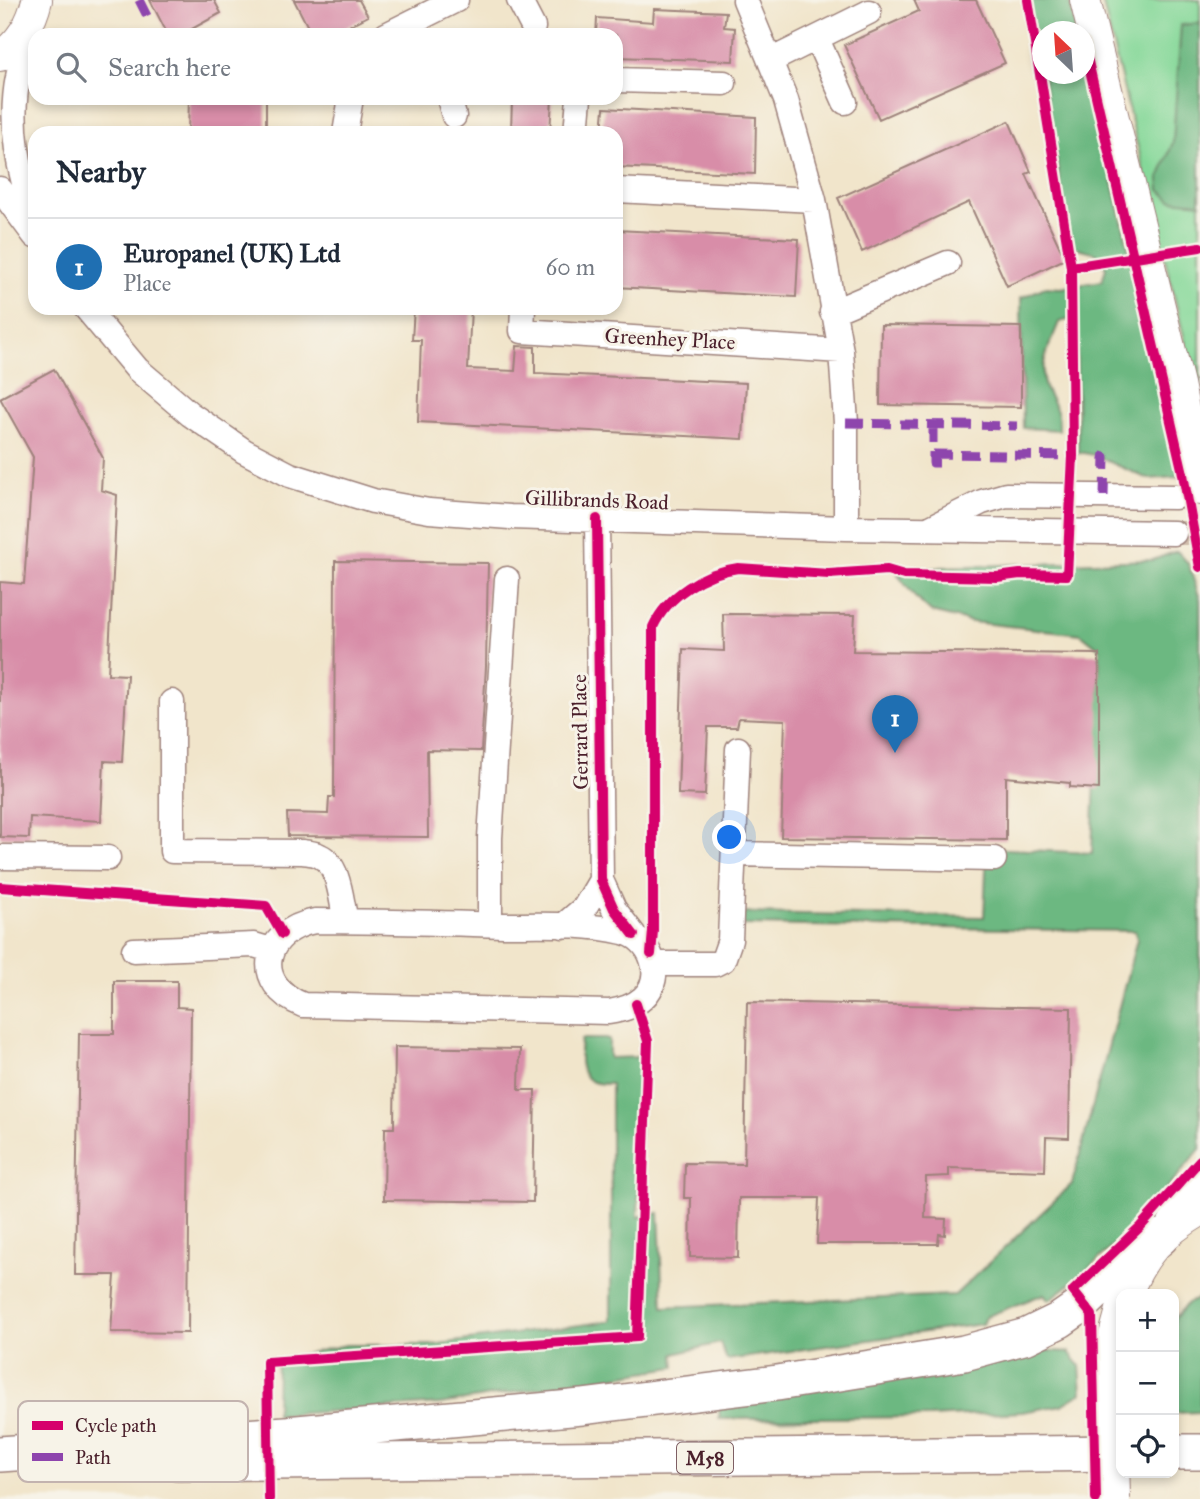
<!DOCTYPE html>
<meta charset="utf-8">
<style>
body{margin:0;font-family:"IM FELL Great Primer",serif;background:#f6f6f7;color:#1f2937}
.controls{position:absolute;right:21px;bottom:21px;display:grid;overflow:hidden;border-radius:14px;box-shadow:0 4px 10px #0003}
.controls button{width:63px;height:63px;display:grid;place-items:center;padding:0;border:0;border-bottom:2px solid #e0e1e3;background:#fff;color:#1f2937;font:35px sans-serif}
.compass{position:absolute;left:1032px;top:21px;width:63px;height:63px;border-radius:50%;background:#fff;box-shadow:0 4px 10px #0003;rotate:335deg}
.you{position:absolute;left:730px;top:838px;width:24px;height:24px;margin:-18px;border:5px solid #fff;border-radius:50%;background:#1a73e8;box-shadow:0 0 0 10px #1a73e833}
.badge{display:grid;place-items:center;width:46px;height:46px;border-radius:50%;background:#1f6fb2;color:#fff;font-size:23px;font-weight:700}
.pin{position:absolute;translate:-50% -58px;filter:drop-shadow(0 2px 4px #0008)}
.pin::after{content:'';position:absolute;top:37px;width:24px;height:21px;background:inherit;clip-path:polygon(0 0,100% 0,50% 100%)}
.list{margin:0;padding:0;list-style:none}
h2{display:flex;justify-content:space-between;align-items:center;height:91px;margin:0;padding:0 28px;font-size:30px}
h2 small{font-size:23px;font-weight:400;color:#747a83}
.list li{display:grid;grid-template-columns:46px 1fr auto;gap:21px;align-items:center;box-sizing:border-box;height:98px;padding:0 28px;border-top:2px solid #e0e1e3}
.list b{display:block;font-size:26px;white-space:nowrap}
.list p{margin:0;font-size:23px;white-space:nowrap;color:#747a83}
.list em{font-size:23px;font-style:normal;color:#747a83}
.icon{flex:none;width:38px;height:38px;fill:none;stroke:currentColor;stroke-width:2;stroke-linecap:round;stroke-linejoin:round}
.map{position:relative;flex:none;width:1200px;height:1499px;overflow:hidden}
.search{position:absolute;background:#fff;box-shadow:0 4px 10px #0003;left:28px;top:28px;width:595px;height:77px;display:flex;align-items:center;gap:18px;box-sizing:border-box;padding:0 24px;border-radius:21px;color:#747a83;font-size:26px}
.panel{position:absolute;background:#fff;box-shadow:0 4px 10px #0003;left:28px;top:126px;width:595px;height:189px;border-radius:21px}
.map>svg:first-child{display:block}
.green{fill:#85d899;stroke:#687c62;stroke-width:2}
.forest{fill:#6cb881;stroke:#5b6c56;stroke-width:2}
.building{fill:#d88da8}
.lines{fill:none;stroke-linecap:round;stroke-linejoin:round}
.minor-tunnel{stroke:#d0bdab;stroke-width:24;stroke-dasharray:24 12;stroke-linecap:butt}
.minor-casing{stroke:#9e827b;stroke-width:27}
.major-casing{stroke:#9e827b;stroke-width:32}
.highway-casing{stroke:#9e827b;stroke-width:38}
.minor{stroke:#fff;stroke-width:24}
.major{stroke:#fff;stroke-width:30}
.highway{stroke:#fff;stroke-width:35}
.major-bridge-casing{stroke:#9e827b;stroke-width:32;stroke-linecap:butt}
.major-bridge{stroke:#fff;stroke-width:30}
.quiet{stroke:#8e44ad;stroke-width:9;stroke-dasharray:18 9;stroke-linecap:butt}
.cycleway-casing{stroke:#f7f3e8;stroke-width:15}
.cycleway{stroke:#d6006c;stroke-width:10}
.labels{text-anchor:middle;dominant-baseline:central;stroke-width:6;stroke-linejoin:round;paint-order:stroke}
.shield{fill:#f7f3e8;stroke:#7e5f64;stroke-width:2}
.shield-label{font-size:19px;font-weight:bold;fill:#4a1f2b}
.street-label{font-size:21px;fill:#4a1f2b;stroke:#f7f3e8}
.key{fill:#f7f3e8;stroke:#c3b3af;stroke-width:2}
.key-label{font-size:19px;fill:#4a1f2b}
</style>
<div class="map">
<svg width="1200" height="1499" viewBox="0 0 1200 1499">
<rect width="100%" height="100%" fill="#f7f3e8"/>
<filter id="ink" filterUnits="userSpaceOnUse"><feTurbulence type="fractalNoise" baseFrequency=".0143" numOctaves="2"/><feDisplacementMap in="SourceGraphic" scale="14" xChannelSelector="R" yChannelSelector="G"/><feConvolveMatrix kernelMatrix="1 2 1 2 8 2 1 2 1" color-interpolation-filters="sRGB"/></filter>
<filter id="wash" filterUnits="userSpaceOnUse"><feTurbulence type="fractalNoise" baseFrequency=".00686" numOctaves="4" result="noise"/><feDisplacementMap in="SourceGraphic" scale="28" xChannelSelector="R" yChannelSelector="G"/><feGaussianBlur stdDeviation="1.57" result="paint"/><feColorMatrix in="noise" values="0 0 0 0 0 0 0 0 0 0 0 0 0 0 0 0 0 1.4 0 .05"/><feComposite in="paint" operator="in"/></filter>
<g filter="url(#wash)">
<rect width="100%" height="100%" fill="#f1e5cb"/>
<!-- green -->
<path class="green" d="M1102,0H1200V402Z"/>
<!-- forest -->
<path class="forest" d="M1028,0H1069L1077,31L1042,32V72Z
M1200,23V203L1171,200L1160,190L1159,179L1173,142L1181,25Z
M1085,63L1180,467L1178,477L1148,479L1094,455L1078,452L1076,318L1059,322C1052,341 1037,367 1045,388C1054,408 1059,405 1059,430L1023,428L1021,298L1045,287L1061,288L1102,281L1106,268L1097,253L1070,246L1043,74H1084Z
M1177,551L1188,563L1200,599V1149C1156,1204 1106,1259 1049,1300L1044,1294L985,1317L982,1324L727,1360L720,1343L674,1354L675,1367L440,1404L276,1415L277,1360L346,1345H432L611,1321V1084C606,1084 598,1084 593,1082C576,1076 580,1052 581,1039H609V1058L641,1057L638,1217L659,1213L663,1307L955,1295L1072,1184L1137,939L1135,931L741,925L740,913L984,917L987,848L1092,853L1100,649L1081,634L972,622L931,612L915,597L898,575L942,567L1153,560Z
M1200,1298V1412L1174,1413V1319L1188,1303Z
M1039,1350L1069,1352L1080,1366L1082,1393L1062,1405L1022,1412L930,1417L719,1419L720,1402Z"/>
<g id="blocks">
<!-- building -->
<path class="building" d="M150,0H214L221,13L181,35H168Z
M294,0H359L368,16L332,35H312Z
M914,0H976L1005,63L879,119L844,45L919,11Z
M654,9L726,12L724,27L735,28L733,61L616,57V35H596L597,18L653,22Z
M189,98H266V133H188Z
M512,98H552L550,133H511Z
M604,108L756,117L755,174L616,167V133H602Z
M1009,121L1031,172L1026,174L1065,259L1007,286L969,202L862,252L838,198Z
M616,230L799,239L796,297L616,287Z
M414,308H471L468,369L515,371L517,346L535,347V373L746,383L743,439L418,422L421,340H412Z
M881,325L1021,327V407L880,405Z
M54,369L103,458L101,490L117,495L108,674L127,675L122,762L104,761L101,821L30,817L29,838L0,837V582L24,584L33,457L0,398Z
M335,561L488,563L486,666L481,751L427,750L428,837L288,836L287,813L328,814L329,797H334Z
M723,614L855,615L853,651L1099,654V789L1070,787V783L1006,777V840L781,837L785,720L739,718L737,727H708L705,795L678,794L683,649L724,651Z
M114,981H177V1007L191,1008L188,1333L111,1332L115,1275H75L79,1034H114Z
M747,1002L1071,1008L1069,1138L1046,1137L1045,1171L949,1168V1176L926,1177L925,1218L946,1219L945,1235L939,1234L938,1244H817L819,1198H739L738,1258L690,1257L691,1198H684L685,1163L744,1164Z
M395,1047L520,1049L519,1090H535L533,1202L384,1200L385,1128H394Z"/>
</g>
</g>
<g filter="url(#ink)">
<use href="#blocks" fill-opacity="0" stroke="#9e827b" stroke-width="2"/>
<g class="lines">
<!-- minor-tunnel -->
<path class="minor-tunnel" d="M1174,533H1200"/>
<defs>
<path id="minor" d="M519,0L533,27
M745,0L786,100L814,200L841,351L846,423V528
M31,24C27,41 21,59 18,77C9,123 18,173 35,216
M386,35L456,0
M817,39L845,102
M770,61L869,12
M616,80L724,83
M449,98L454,116
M345,133L351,98
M576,133L579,98
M0,189L35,236
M616,190L814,200
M86,308L137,369L190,414L244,451L290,475L373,501L429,511L510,517L846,528L1174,533
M523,308L522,331L841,351
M832,312L948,263
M597,519L601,880L614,909L634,935
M930,528L982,502L1006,495L1175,497
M172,702V851L303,852C308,853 315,853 320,856C340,865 341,902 346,921
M734,854L994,859
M0,857L108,858
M315,921C379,921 442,923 506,925C544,925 586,923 623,932C651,938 666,977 643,998C633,1007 622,1010 609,1012L303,1005C251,984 262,931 315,921Z
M490,924V838L507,579
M563,926L585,907L601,880
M134,950L254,945L271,950
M654,964H715L723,960L730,940L738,749"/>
<path id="major" d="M1085,0L1179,384L1200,490
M0,56C20,43 32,22 37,0
M1173,1223L1200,1186
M1127,1294C1143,1253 1163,1233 1200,1211
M1112,1369L1115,1332L1121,1310"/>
<path id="highway" d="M1174,1452H1200
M0,1454L286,1434L582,1407L777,1383L964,1353L1027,1336L1060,1320L1083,1304L1124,1265L1161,1237
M178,1463L1121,1453"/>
</defs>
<!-- minor casing -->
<use href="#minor" class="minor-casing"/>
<!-- major casing -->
<use href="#major" class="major-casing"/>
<!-- highway casing -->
<use href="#highway" class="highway-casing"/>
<!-- minor -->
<use href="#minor" class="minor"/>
<!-- major -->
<use href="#major" class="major"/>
<!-- highway -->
<use href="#highway" class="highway"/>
<defs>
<path id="major-bridge" d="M1112,1369L1115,1499"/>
</defs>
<!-- major-bridge casing -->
<use href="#major-bridge" class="major-bridge-casing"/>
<!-- major-bridge -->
<use href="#major-bridge" class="major-bridge"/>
<!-- quiet -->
<path class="quiet" d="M139,0L149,20
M846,423L1017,426
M933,425V463H939
M933,454L1077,456
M1100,456L1105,457L1104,496"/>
<defs>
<path id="cycleway" d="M1084,44L1182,469L1200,567
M1071,267L1200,247
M597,519L601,880L614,909L634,935
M0,887L266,906L282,934
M651,954L653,931V627C667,596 705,572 738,568L829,574L887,570L904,575L997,577L1020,574L1067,575L1073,456L1071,267L1028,0
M269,1499L267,1362L637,1337L648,1041L636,1004
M1096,1499L1092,1315L1073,1291L1140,1227L1200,1160"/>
</defs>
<!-- cycleway casing -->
<use href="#cycleway" class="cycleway-casing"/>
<!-- cycleway -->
<use href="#cycleway" class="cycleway"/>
</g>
</g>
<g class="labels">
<!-- shield labels -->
<rect class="shield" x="677" y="1442.5" width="56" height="31" rx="5"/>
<g class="shield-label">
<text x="705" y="1458">M58</text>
</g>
<!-- street labels -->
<g class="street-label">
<text transform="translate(670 339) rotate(3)">Greenhey Place</text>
<text transform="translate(597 500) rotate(2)">Gillibrands Road</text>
<text transform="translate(580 732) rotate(-91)">Gerrard Place</text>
</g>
</g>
<!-- legend -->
<rect x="18" y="1401" width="230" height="81" rx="10" class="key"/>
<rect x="32" y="1421" width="31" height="9" fill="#d6006c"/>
<rect x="32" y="1453" width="31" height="8" fill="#8e44ad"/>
<g class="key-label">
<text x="75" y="1432">Cycle path</text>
<text x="75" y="1464">Path</text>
</g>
</svg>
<div class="controls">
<button>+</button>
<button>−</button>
<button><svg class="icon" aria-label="locate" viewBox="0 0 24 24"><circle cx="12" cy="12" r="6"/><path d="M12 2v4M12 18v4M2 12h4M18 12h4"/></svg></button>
</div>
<svg class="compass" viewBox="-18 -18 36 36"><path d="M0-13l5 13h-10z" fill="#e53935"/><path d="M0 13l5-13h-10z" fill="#747a83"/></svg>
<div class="you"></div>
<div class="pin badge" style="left:895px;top:753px">1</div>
<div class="search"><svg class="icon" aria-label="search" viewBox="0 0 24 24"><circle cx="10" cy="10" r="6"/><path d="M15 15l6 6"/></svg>Search here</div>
<section class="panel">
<h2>Nearby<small></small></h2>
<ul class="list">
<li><span class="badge">1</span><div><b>Europanel (UK) Ltd</b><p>Place</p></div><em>60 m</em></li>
</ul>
</section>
</div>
